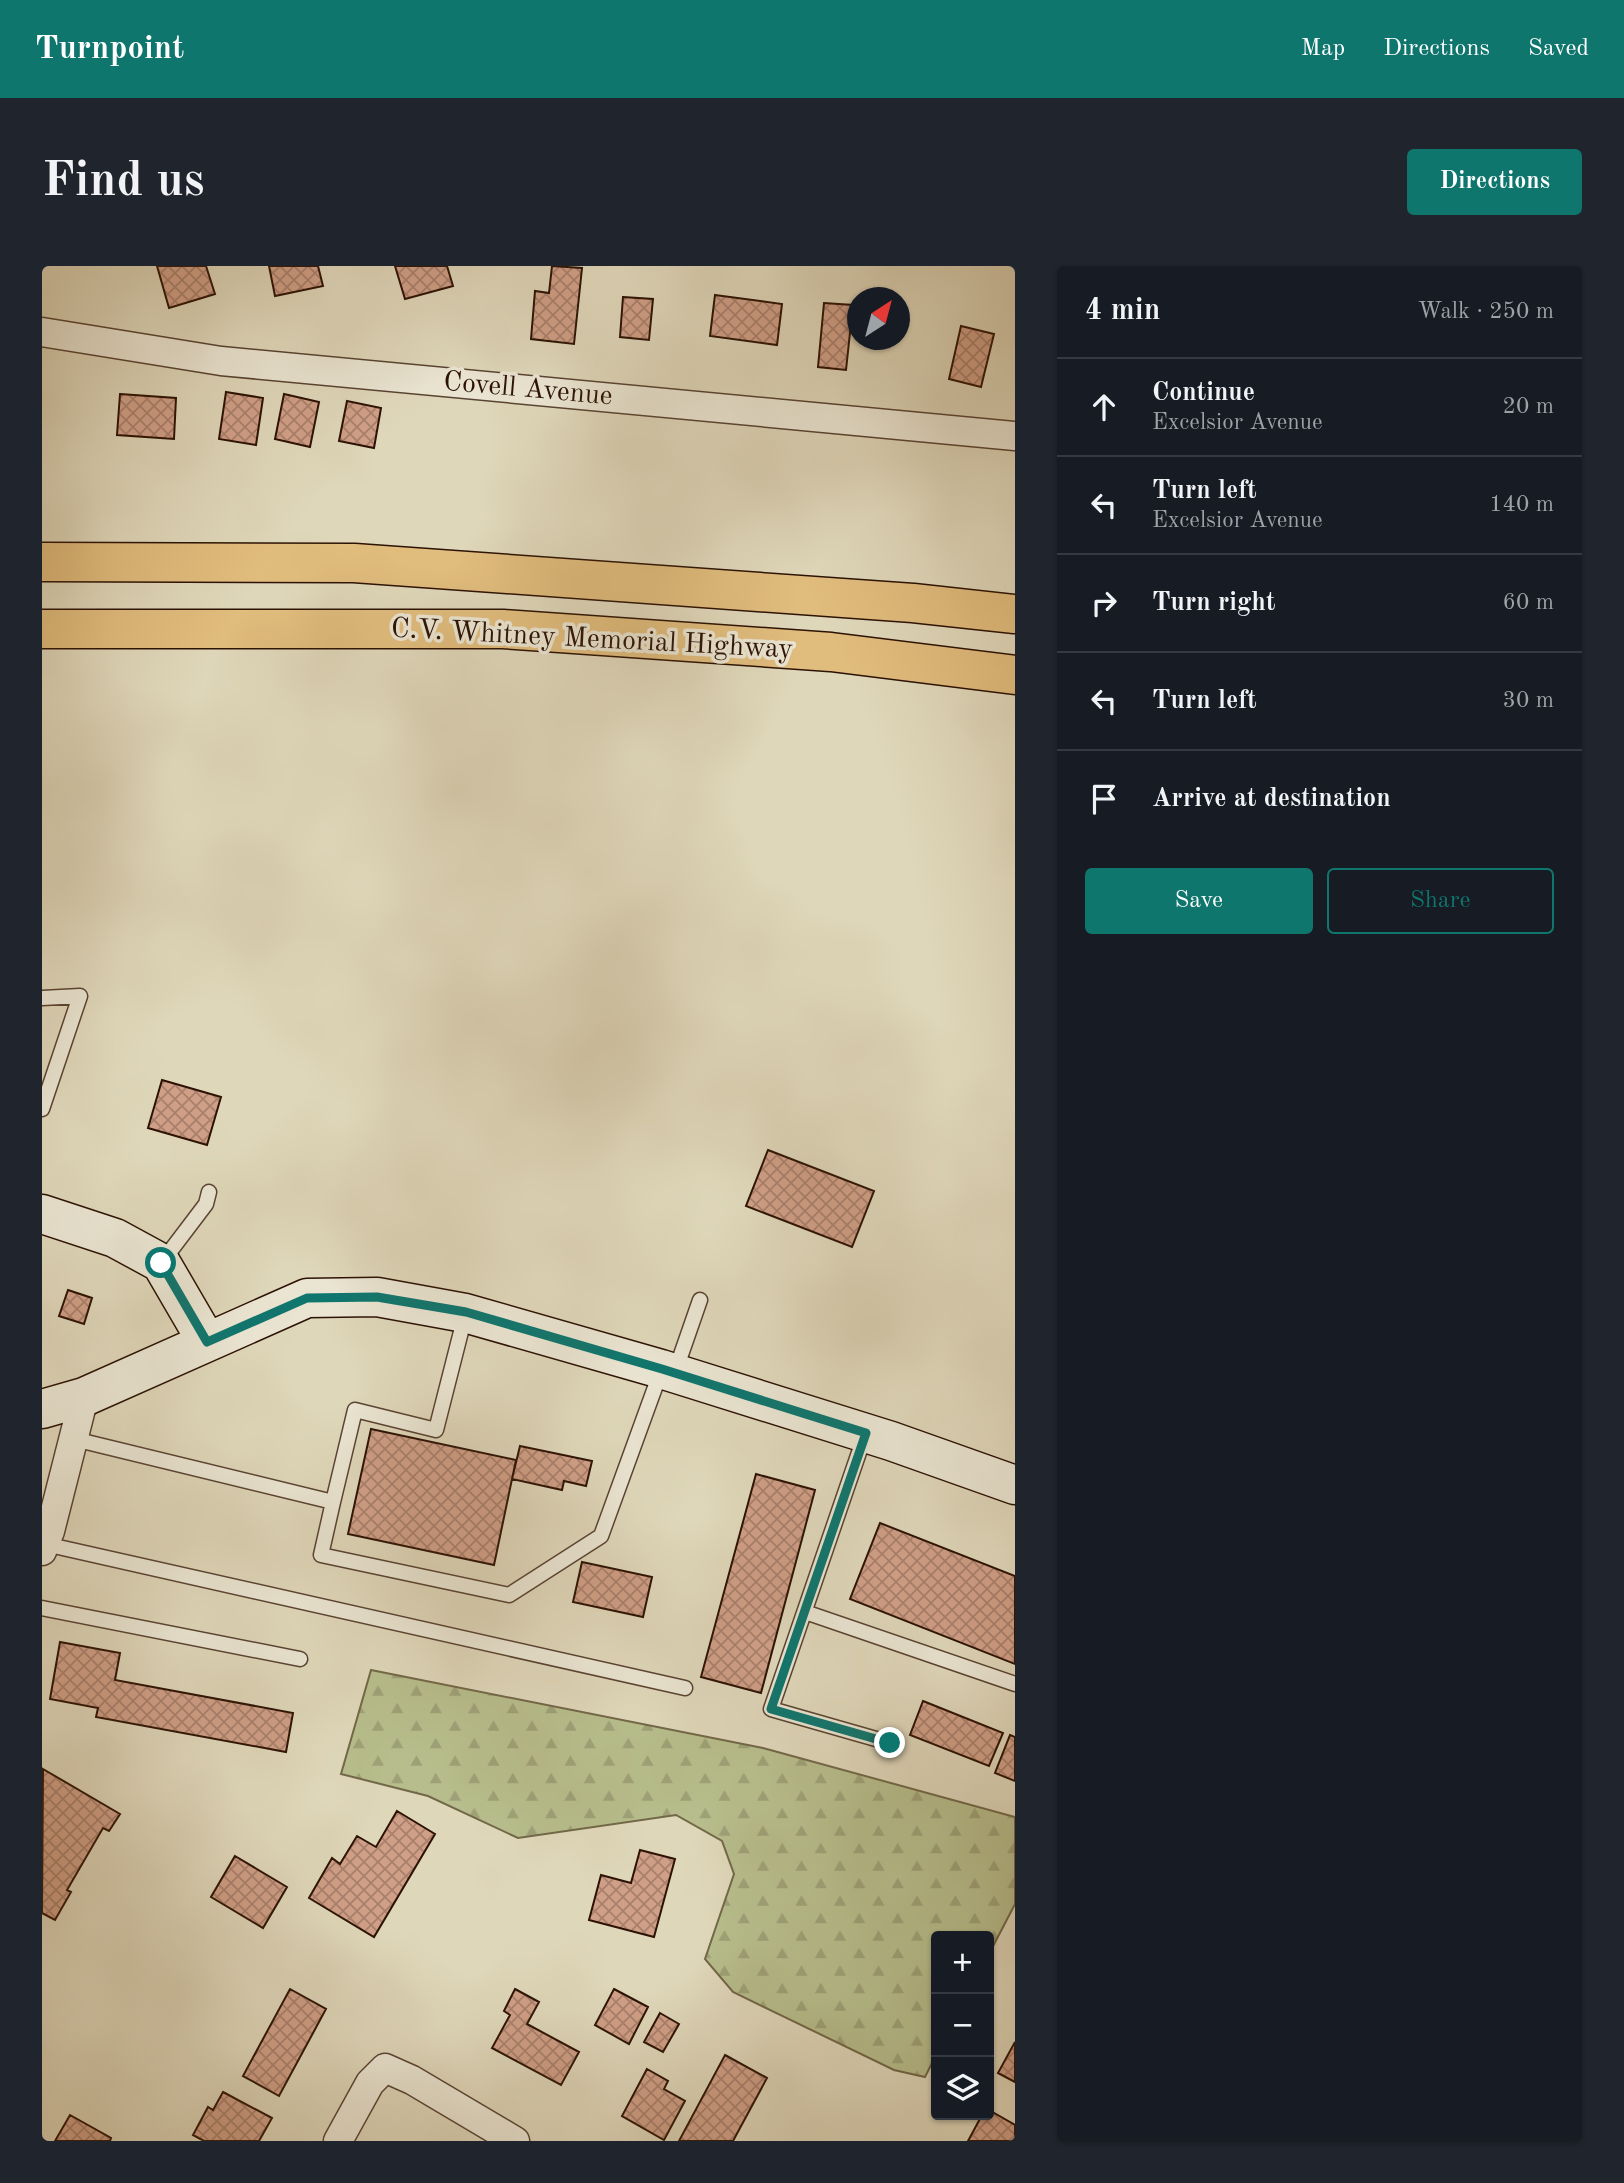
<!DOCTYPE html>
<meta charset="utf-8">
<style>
body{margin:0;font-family:"Old Standard TT",serif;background:#20242c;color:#f1f3f6}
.controls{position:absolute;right:21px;bottom:21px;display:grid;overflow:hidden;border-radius:7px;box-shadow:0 2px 5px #0004}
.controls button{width:63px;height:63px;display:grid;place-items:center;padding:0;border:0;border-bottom:2px solid #363941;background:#171b24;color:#f1f3f6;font:35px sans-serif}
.compass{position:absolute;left:805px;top:21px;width:63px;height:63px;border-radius:50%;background:#171b24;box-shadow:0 2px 5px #0004;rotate:36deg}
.stop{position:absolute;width:21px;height:21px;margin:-16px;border:5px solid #0f766e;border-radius:50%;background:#fff}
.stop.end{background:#0f766e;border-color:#fff;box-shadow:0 2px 7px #0008}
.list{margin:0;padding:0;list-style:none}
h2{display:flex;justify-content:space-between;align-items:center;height:91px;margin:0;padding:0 28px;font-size:30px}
h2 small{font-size:23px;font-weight:400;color:#9ea1a6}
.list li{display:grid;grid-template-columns:46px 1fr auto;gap:21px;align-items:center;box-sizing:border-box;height:98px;padding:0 28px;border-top:2px solid #363941}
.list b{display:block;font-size:26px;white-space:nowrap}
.list p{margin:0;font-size:23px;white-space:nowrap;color:#9ea1a6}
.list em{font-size:23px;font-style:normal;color:#9ea1a6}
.actions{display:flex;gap:14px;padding:21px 28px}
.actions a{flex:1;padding:16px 0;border:2px solid #0f766e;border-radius:7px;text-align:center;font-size:24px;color:#0f766e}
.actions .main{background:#0f766e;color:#fff}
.icon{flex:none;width:38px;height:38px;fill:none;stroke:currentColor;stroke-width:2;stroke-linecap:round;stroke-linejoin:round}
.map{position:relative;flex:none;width:973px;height:1875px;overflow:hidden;border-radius:7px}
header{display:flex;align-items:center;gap:42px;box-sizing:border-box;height:98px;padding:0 35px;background:#0f766e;color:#fff}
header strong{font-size:33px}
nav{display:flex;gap:38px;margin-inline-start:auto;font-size:24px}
.intro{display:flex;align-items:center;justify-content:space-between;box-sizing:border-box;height:168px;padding:0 42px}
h1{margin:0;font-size:49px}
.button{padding:18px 32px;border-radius:7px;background:#0f766e;color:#fff;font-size:24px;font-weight:700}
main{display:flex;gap:42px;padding:0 42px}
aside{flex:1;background:#171b24;border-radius:7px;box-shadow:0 2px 5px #0004}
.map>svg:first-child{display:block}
.forest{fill:url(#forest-firs);stroke:#726848;stroke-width:2}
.building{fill:url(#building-cross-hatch);stroke:#2c1204;stroke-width:2}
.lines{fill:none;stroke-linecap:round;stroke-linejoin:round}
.lane-casing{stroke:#594332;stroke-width:17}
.street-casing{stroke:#594332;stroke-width:31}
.secondary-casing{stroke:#2c1204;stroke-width:41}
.highway-casing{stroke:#2c1204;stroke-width:41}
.lane{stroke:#eae5d2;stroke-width:14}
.street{stroke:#eae5d2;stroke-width:28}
.secondary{stroke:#eae5d2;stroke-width:38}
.highway{stroke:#e0bc7d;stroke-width:38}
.route{stroke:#0f766e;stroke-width:9}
.labels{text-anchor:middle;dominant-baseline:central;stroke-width:7;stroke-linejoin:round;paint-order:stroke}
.street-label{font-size:28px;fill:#2c1204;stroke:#eae5d2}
</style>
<header>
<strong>Turnpoint</strong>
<nav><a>Map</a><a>Directions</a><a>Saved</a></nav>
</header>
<div class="intro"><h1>Find us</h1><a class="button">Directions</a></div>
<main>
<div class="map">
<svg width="973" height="1875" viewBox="0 0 973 1875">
<defs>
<pattern id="forest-firs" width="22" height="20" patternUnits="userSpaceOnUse" patternTransform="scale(1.75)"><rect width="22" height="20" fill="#b7bd8c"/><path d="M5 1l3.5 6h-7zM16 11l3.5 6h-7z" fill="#9ea177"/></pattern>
<pattern id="building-cross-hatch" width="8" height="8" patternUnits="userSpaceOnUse" patternTransform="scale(1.75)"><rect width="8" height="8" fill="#d09f87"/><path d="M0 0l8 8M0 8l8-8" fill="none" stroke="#a9806c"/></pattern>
</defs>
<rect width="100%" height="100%" fill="#dfd7ba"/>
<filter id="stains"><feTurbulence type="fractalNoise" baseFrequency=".00286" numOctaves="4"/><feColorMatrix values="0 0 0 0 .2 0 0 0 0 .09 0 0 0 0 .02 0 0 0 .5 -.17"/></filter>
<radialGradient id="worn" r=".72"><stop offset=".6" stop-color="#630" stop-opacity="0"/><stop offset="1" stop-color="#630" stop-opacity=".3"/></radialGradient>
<!-- forest -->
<path class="forest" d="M329,1404L721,1482L973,1551V1638L947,1688V1670H894V1789L883,1811L852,1804L691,1726L663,1693L692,1608L680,1575L634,1549L476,1572L386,1530L299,1508Z"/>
<!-- building -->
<path class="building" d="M115,0H164L173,28L127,42Z
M227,0H276L281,20L233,30Z
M353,0H405L411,20L363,33Z
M510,0L540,2L532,78L489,73L493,25L507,27Z
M673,29L740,38L735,79L668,70Z
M581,31L611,33L607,74L578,71Z
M782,37L811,39L804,104L776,101Z
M919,60L952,68L939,121L907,113Z
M184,126L221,132L214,179L177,173Z
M78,128L134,132L132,173L75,169Z
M242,128L277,136L268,181L233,173Z
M305,135L339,142L332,182L297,175Z
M120,814L179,831L165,879L106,862Z
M726,884L832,925L810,981L704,940Z
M26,1024L50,1032L42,1058L17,1050Z
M329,1163L474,1194L452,1299L306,1268Z
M478,1180L550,1195L544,1220L522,1215L520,1224L470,1213Z
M714,1208L773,1224L719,1427L659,1411Z
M838,1257L973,1310V1398L808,1333Z
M540,1296L610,1311L601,1351L531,1336Z
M18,1376L78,1387L73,1414L251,1447L244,1486L54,1451L56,1442L8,1433Z
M881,1435L961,1467L947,1500L868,1469Z
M968,1469L973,1471V1515L953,1507Z
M1,1503L78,1548L67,1565L61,1562L25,1624L29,1626L13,1654L0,1647Z
M355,1545L393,1568L332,1671L267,1632L290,1592L298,1598L315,1570L334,1581Z
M598,1584L633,1593L612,1671L547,1654L559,1609L589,1617Z
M193,1590L245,1621L221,1662L169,1631Z
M248,1723L284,1743L237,1830L201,1810Z
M473,1723L497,1736L485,1758L537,1786L519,1819L450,1782L468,1749L462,1745Z
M572,1723L606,1741L587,1778L553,1759Z
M618,1747L637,1758L621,1786L602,1776Z
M973,1776V1816L956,1807Z
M683,1789L725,1812L691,1875H637Z
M605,1803L626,1815L622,1823L643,1835L622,1874L580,1850Z
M181,1826L230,1852L217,1875H162L151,1869L166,1841L171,1844Z
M947,1844L973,1859V1875H926L940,1849H947Z
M28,1849L69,1872L68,1875H13Z"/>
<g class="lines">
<defs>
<path id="lane" d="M0,732L38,730L0,843
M120,996L164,938L167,926
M633,1106L658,1034
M823,1169L729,1443L848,1477
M32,1173L291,1236L313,1144L394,1164L423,1050
M291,1236L279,1289L467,1329L559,1270L619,1105
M3,1278L643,1422
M0,1342L258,1393
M763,1346L973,1418"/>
<path id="street" d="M0,66L179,95L973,170
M0,1285L8,1265L42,1131
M296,1875L328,1817L343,1802L370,1814L473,1875"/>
<path id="secondary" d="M0,948L73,972L119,997L165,1076
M0,1143L42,1131L265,1032L335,1031L423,1047L619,1103L849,1175L973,1219"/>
<path id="highway" d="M0,296L312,297L871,337L973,348
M0,363H461L789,386L973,409"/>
</defs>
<!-- lane casing -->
<use href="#lane" class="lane-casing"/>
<!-- street casing -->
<use href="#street" class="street-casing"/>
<!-- secondary casing -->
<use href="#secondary" class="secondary-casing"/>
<!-- highway casing -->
<use href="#highway" class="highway-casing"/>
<!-- lane -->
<use href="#lane" class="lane"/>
<!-- street -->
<use href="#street" class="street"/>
<!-- secondary -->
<use href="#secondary" class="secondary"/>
<!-- highway -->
<use href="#highway" class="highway"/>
</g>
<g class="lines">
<!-- route -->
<path class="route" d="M119,997L165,1076L265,1032L335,1031L424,1046L620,1103L824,1167L729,1443L848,1477"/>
</g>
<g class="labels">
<!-- street labels -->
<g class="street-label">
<text transform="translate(486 124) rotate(5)">Covell Avenue</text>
<text transform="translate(550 374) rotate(3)">C.V. Whitney Memorial Highway</text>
</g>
</g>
<rect width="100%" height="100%" filter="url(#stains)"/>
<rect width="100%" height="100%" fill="url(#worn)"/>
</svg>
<div class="controls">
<button>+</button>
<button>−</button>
<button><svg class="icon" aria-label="layers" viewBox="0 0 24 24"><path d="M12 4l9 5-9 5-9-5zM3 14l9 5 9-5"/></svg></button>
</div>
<svg class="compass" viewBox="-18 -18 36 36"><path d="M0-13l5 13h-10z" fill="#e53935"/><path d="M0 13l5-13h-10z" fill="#9ea1a6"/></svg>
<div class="stop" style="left:119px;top:997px"></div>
<div class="stop end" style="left:848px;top:1477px"></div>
</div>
<aside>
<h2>4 min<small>Walk · 250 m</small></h2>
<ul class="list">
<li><svg class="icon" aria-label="ahead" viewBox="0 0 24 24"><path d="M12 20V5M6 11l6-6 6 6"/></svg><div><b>Continue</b><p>Excelsior Avenue</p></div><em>20 m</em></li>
<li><svg class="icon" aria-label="left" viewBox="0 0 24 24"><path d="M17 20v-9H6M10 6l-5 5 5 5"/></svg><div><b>Turn left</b><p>Excelsior Avenue</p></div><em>140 m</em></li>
<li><svg class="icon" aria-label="right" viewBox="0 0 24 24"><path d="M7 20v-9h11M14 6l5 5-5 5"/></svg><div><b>Turn right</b></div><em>60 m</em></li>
<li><svg class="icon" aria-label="left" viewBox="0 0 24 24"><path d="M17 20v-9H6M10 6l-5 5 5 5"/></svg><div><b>Turn left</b></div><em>30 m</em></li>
<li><svg class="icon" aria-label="arrive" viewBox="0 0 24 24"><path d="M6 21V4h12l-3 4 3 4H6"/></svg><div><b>Arrive at destination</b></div></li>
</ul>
<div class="actions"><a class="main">Save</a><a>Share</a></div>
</aside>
</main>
